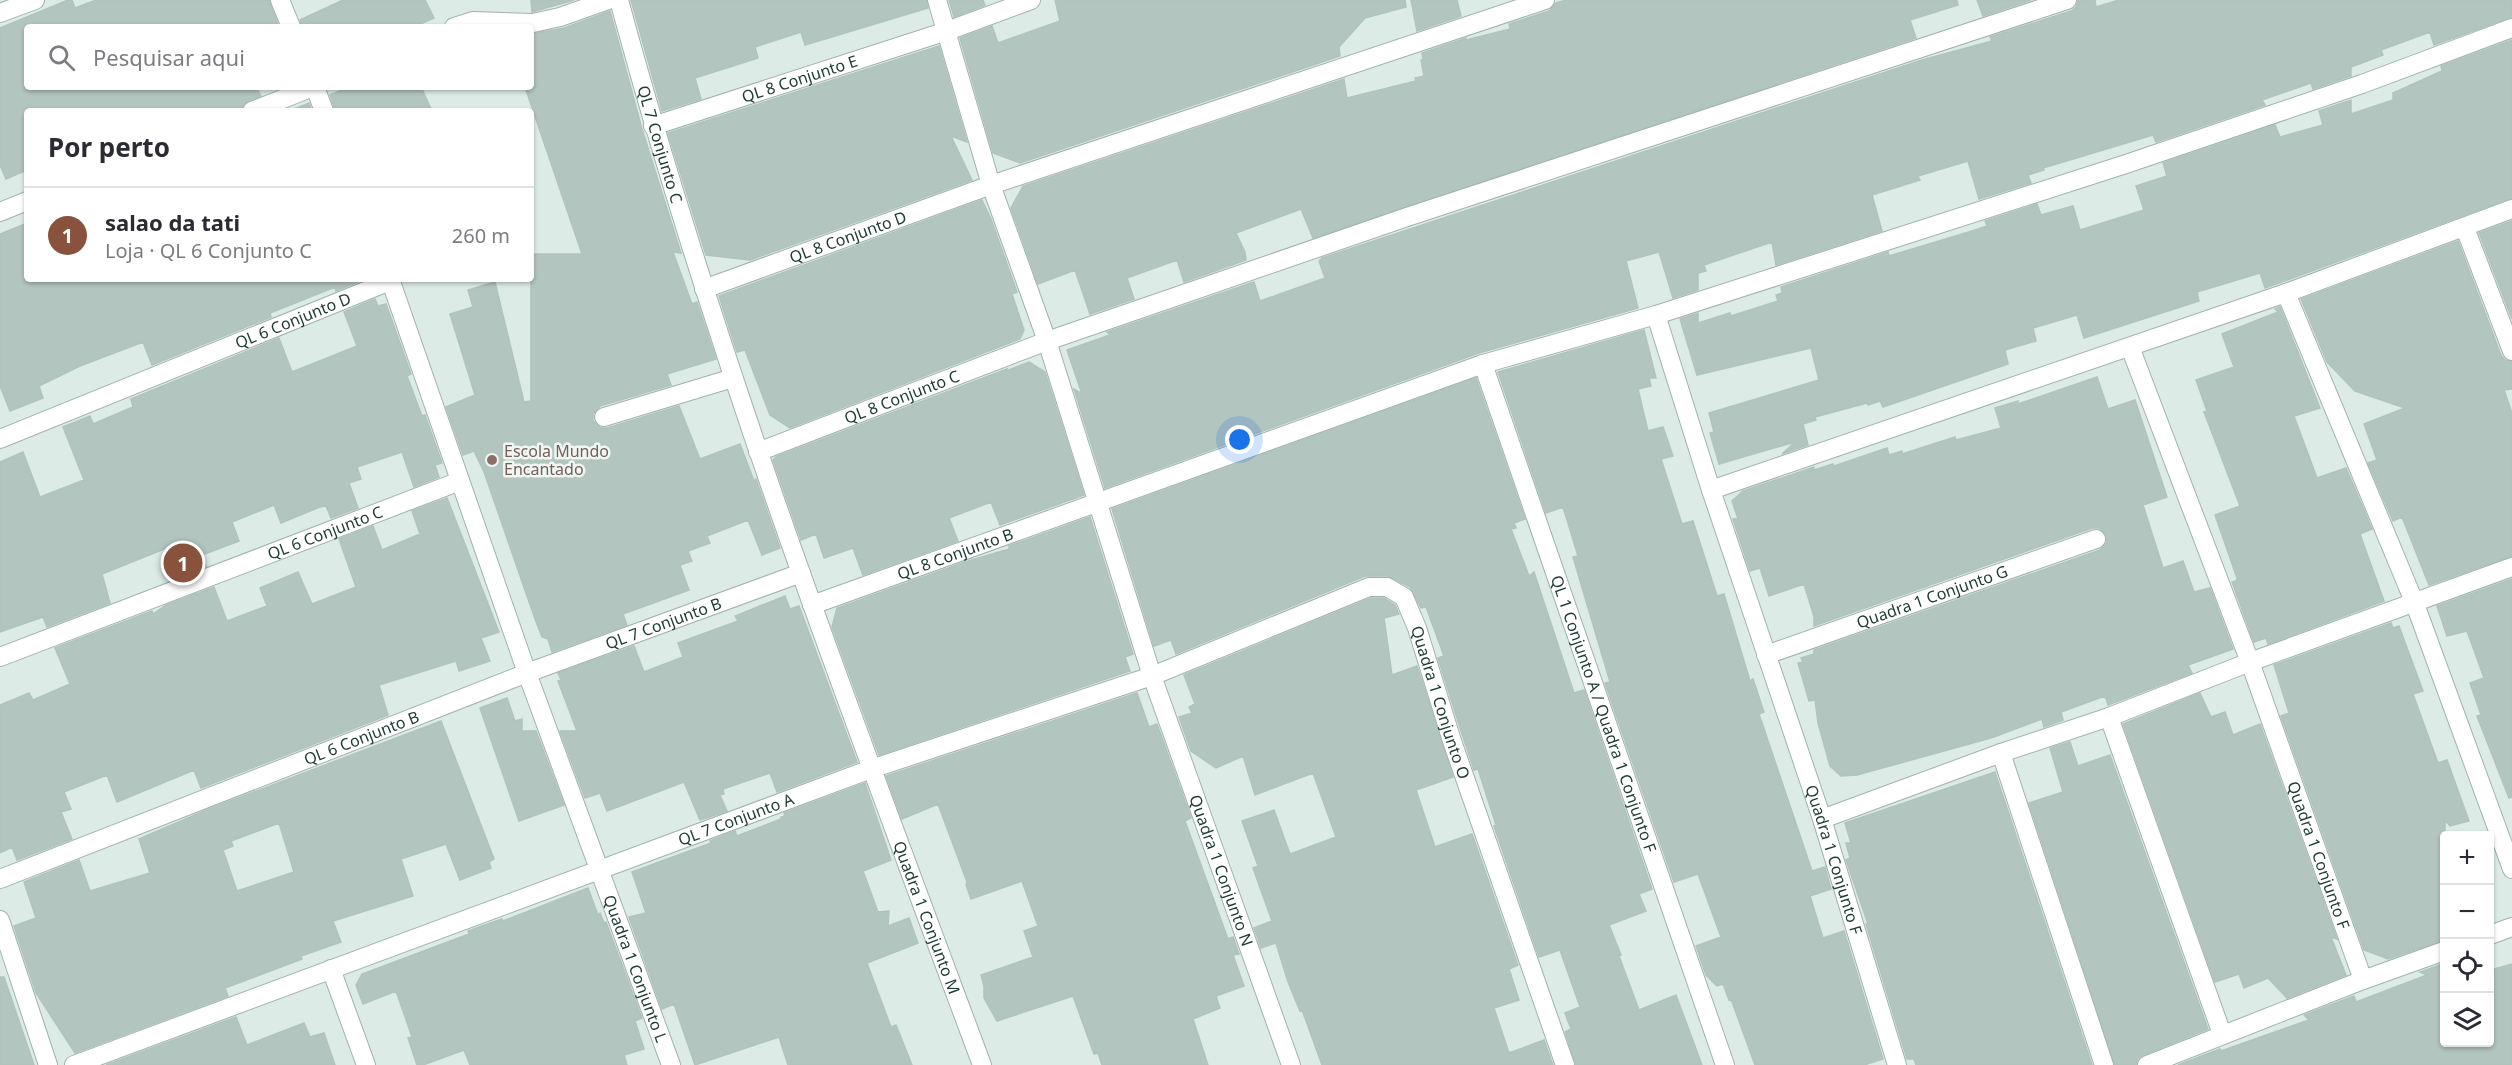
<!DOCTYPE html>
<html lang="pt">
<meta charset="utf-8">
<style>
body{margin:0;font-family:"Noto Sans",sans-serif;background:#f7f7f7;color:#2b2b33}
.controls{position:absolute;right:18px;bottom:18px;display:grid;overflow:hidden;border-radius:6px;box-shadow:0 2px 4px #0004}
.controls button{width:54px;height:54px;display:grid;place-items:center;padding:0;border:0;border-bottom:2px solid #e1e1e2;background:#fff;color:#2b2b33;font:30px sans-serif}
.you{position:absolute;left:1240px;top:440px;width:21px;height:21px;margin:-15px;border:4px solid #fff;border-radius:50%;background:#1a73e8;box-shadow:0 0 0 9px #1a73e833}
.badge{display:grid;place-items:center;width:39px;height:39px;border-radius:50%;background:#89523d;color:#fff;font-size:20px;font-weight:700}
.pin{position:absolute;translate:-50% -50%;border:3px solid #fff;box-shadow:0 2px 6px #0006}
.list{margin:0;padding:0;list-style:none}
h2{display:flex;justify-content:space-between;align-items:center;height:78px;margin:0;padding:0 24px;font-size:26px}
h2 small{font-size:20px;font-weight:400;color:#7c7c81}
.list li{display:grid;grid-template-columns:39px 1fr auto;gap:18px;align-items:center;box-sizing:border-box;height:96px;padding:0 24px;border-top:2px solid #e1e1e2}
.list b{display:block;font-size:22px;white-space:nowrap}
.list p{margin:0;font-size:20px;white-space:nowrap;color:#7c7c81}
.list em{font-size:20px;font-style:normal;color:#7c7c81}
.icon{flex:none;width:33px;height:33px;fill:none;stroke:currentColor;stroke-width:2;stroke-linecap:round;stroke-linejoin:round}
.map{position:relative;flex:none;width:2512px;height:1065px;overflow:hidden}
.search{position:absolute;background:#fff;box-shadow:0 2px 4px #0004;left:24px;top:24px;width:510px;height:66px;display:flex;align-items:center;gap:15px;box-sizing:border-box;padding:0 21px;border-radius:6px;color:#7c7c81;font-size:22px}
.panel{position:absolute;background:#fff;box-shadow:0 2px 4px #0004;left:24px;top:108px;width:510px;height:174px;border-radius:6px}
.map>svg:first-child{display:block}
.building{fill:#b3c5bf;stroke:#b0c4bd;stroke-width:1.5;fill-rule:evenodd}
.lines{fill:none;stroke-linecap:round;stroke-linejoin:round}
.street-casing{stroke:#a0b3ad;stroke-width:20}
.street{stroke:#fff;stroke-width:18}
.education-dot{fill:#8d6e63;stroke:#eef7f3;stroke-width:2}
.labels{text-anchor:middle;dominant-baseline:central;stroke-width:5;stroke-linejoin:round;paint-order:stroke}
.street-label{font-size:16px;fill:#1e3b35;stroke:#eef7f3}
.education-label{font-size:16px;fill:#785e54;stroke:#eef7f3;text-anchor:start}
</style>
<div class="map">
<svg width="2512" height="1065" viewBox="0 0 2512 1065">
<rect width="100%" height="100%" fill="#ddebe6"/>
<!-- building -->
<path class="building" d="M68,0H72L75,8L96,0H269L279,27H27V87H256L261,96L244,104L241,111H27V170L6,179L0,165V28Z
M343,0H425L434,18L414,27H302L300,20Z
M531,0H574L532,12Z
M631,0H926L928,8L805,45L801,32L755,47L758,58L695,78L701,99L662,111Z
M949,0H983L985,5L954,17Z
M1055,0H1405L1406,7L1365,18L1339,47L1340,56L1020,163L993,153L960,38L992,26L998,43L1060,21Z
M1411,0H1457L1461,16L1417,31Z
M1566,0H1957L1958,5L1910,20L1916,38L1313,238L1301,209L1236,233L1245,252L1246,260L1184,282L1177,260L1127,278L1134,299L1090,314L1075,270L1038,284L1011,208L1023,186L1344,79L1347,98L1416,81L1415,78L1424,76L1421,60H1423L1422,53L1466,38V40L1510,29L1509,24L1549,11L1556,3Z
M1977,0H2031L1983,16Z
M2078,0H2095L2096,7L2119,0H2512V17L2434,45L2430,32L2381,50L2383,55L2351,67V76L2313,89L2311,83L2262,100L2265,105L2156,142L2153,135L2043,168L2044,170L2028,175L2031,183L1979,199L1968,161L1918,176L1920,180L1872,195L1882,231L1776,265L1772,242L1704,265L1706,271L1698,273V290L1673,298L1659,252L1626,261L1638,308L1479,353L1105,488L1074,389L1082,394L1067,350L1110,335L1107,332L1254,282L1260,301L1325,278L1319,261L1322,258L1922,60L1992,41L1990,37L2071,11L2076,7Z
M610,11L642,129L681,253L673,252L692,304L697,302L716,359L667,374L671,385L600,406L593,414V421L601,428H607L679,406L700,459L740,444L754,481L756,479L780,548L762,555L748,520L707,536L710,543L688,551L692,561L680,565L689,590L623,614L627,625L552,652L548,639L542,637L535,619L484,472L474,451L463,455L446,407L475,395L450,314L473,307L468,290L495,282L524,402L531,401V254H582L525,87H531V34L564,28Z
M2512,40V198L2265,288L2260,273L2197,292L2199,301L2084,338L2077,315L2033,328L2036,341L2005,350L2008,364L1883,407L1880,401L1868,405L1867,403L1815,417L1816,420L1803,424L1808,445L1782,454L1795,442L1719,464L1710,433L1714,432L1709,413L1819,380L1811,348L1697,375L1680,319L1698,313V323L1730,313L1731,316L1778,301L1776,295L1782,293L1781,287L1888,252L1889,256L1972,231L1987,226L1985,221L2037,204L2041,215L2073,206L2080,230L2144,210L2136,186L2167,176L2163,163L2275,125L2280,137L2323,125L2319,111L2351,100V114L2393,100V93L2442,71L2441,66Z
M939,46L967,142L951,136L972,180L750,260L706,255L668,133Z
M349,87H421L432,111H335L330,95Z
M309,103L312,111H292V110Z
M982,200L991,219L1017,292L1012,294L1024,330L1020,339L790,428L770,415L745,350L737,352L719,296Z
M2512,221V319L2479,233Z
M27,223V279H365L336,291L335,287L270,313L271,317L152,365L143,342L80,366L39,386L43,398L10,411L0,386V234Z
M2458,241L2501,355L2505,360L2512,362V389L2504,390L2512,413V556L2429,585L2402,517L2393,521L2368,463L2377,460L2364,424L2405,408L2355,391L2327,362L2301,299Z
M375,299L378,306L386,304L400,343L411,374L407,376L422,416L425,415L442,463L435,465L439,477L414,487L402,452L357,467L361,479L349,483L358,508L331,518L326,506L320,507L281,523L274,505L232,522L239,541L202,555L206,566L185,574L174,545L102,574L110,603L47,627L43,617L0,632V462L23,452L40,497L84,480L63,427L90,416L93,424L133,407L131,399L279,338L292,372L357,346L344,312Z
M2280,307L2320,408L2294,416L2317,478L2346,468L2372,529L2360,534L2384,601L2268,644L2266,638L2254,642L2232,582L2236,581L2237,578L2215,515L2240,506L2204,412L2207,411L2196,380L2234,367L2222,334L2278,312L2275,309Z
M1644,330L1656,378H1649L1651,386L1638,389L1648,431L1663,427L1673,456L1661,459L1682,524L1693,521L1717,596L1724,594L1750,681L1753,679L1764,712L1759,714L1812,871L1825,867L1831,889L1810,896L1823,938L1844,931L1883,1059L1864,1065H1755L1731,999L1729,1000L1723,984L1717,986L1706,975L1696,946L1721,937L1698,874L1674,882L1605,683L1610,682L1573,557L1578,556L1563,507L1546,513L1498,372Z
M1029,362L1045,372L1084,495L1000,525L991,502L949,518L958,541L863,575L853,548L824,558L816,534L801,540L773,460L776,457L1007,369L1006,371Z
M2097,377L2108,409L2135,400L2167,497L2143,505L2163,568L2183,561L2194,592L2210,588L2233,649L2188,665L2192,673L2108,705L2106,698L2102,697L2061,712L2063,720L2044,727L2042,719L1991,738L1857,775L1841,776L1830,766L1818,723L1815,700L1809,701L1798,663L1803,662L1801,658L1814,654V650L2100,550L2107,542L2106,535L2099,528H2092L1814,626V617L1804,584L1769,596L1760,568L1750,571L1733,519H1738L1732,501L1743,491L1814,467V470L1833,464L1834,466L1887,448L1889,455L1902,451V454L1955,437L1956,440L2001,428L1995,408L2018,401V404Z
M1476,378L1525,519L1514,523L1516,528L1511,529L1529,576L1534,572L1574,693L1584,690L1652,889L1639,894L1646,911L1609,925L1621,955L1619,956L1639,1010L1676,995L1702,1065H1576L1565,1032L1571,1029L1565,1013L1580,1007L1560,950L1539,957L1494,826L1496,825L1478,769L1474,770L1463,737L1438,658L1444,656L1426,607L1421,608L1410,587L1388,576H1365L1176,654L1171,640L1154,646L1112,509Z
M447,498L499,632L481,638L490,661L459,671L456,661L379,685L388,715L201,788L194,770L117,802L107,775L64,792L71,809L61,812L72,839L17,860L12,847L0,853V705L29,693L33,700L70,684L55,648L152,611L153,614L166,605L214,587L227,621L267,606L260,588L298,572L312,604L356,587L339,539L373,526L382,550L420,534L412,511Z
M1090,517L1133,654L1125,657L1130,671L879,755L832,627L837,608L965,562L1009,549V546Z
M2512,579V797L2509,798L2477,716L2481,715L2470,683L2484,678L2467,631L2447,636L2437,606Z
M785,596L790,609L799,606L857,762L777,792L770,773L723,789L724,794L720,795L727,811L700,820L684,782L607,811L600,793L585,798L560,731H577L558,681L561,680L558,673L634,646L644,672L683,657L678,643L738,621L735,616Z
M1371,598H1384L1395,605L1399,614L1384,618L1392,675L1417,666L1453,777L1416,790L1435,847L1472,834L1518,965L1509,969L1519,1000L1494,1008L1509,1053L1544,1040L1553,1065H1322L1302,1010L1300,1011L1288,982L1276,943L1261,948L1254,928L1272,921L1253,868L1258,866L1242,821L1274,810L1290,854L1336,837L1313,773L1255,795L1243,756L1216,768L1191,751L1179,717L1192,713L1189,707L1195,704L1184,675Z
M2391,623L2393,628L2399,626L2423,691L2413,694L2438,763L2447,760L2469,821L2450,826L2445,820V940L2388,959L2364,950L2281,716L2289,713L2274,665Z
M1137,693L1149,727L1157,724L1191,818L1185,821L1228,939L1233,937L1239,954L1233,955L1244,986L1216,996L1220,1008L1193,1019L1208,1065H1102L1098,1053L1094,1054L1073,996L997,1021L984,998V986L981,975L1033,957L1024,931L1038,926L1022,881L971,899L966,885L967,882L938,804L902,819L886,776Z
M2200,693L2211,717L2225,712L2233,735L2260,724L2337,939L2331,937L2346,975L2287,998L2268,978L2244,988L2239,974L2215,982L2123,724Z
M507,698L515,721L522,719V731H536L564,805L519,821L480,708Z
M441,721L494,859L489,862L491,868L460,880L446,844L401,859L413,896L333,921L341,942L301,956L302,959L225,988L228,996L75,1053L36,993L14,926L36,918L24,882L79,860L90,891L150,873L139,839L209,809ZM279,823L294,872L237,891L223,850L233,846L231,841Z
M2070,742L2078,766L2110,755L2208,1029L2143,1055L2138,1058L2136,1065H2115L2029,803L2063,792L2050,748Z
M1995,772L2092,1065H1916L1914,1059H1907L1866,924H1868L1846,860L1850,858L1846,843H1851L1845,823Z
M865,783L891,860L863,871L878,912L889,911L888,926L909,918L918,943L867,963L891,1027L896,1025L912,1065H788L779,1037L695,1065L674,1004L662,1009L629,917L646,913L632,872L711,843L710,841L735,831L737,836L781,819V817L785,816L784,813Z
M588,888L598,915L600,913L604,923L606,922L642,1018L635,1021L644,1049L624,1055L627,1065H470L464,1050L423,1065H417L408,1038L412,1037L396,991L363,1004L356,985L362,974L469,934L468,931L502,919L503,921Z
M2445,963V1042H2490V970L2512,964V1065H2178L2220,1049L2221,1051L2309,1020L2304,1015L2354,996L2356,1002L2427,975L2420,972Z
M0,977H4L34,1065H0Z
M236,1017L247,1045L304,1023L310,1037L324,1033L335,1065H106Z"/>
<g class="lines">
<defs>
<g id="street">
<path d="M280,0L291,27"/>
<path id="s1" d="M619,0C717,363 851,714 982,1065"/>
<path id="s2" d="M937,0L991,185L1047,341L1152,676L1291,1065"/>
<path d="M0,13L35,0"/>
<path d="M454,27L473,21L533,23L560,17L608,0"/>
<path d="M315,87L324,111"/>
<path d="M252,111L313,87"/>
<path id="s3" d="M653,126L947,31L1031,0"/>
<path d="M0,212L27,201"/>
<path d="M2465,228L2512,351"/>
<path id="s4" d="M390,279L527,673L671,1065"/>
<path id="s5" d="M704,289L991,185L1545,0"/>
<path d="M2286,293L2415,604L2512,869"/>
<path id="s6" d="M1656,315L1711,490L1822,819L1897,1065"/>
<path id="s7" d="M2130,347L2250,662L2363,980"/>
<path id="s8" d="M1483,364L1725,1065"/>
<path d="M604,417L733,378"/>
<path id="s9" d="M0,439L390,281"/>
<path id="s10" d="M758,452L1047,341L1407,217L2067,0"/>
<path d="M1711,490L2286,293L2512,209"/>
<path id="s11" d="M812,605L1483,364L1656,315L2126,164L2362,84L2512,28"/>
<path id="s12" d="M1766,655L2096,539"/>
<path id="s13" d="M0,657L460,481"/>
<path d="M2109,717L2222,1034"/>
<path d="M2001,753L2104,1065"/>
<path d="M1822,819L2001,753L2109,717L2250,662L2512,567"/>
<path id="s14" d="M0,879L527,673L801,573"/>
<path d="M0,920L48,1065"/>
<path d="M2490,935L2512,927"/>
<path d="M331,969L366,1065"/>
<path id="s15" d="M74,1065L871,769L1152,676L1369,587H1387L1404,597L1417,628L1452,741L1565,1065"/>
<path d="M2147,1065L2363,980L2444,951"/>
</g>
</defs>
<!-- street casing -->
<use href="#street" class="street-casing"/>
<!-- street -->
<use href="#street" class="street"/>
</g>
<!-- markers -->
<circle class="education-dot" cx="492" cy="460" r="6"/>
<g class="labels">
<!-- street labels -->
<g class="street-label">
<text stroke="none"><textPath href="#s3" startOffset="154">QL 8 Conjunto E</textPath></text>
<text stroke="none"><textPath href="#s1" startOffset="150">QL 7 Conjunto C</textPath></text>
<text stroke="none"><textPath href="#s5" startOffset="153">QL 8 Conjunto D</textPath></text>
<text stroke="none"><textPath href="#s9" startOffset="316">QL 6 Conjunto D</textPath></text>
<text stroke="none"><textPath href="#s10" startOffset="154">QL 8 Conjunto C</textPath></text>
<text stroke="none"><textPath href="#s13" startOffset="348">QL 6 Conjunto C</textPath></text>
<text stroke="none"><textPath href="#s11" startOffset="152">QL 8 Conjunto B</textPath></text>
<text stroke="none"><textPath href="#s12" startOffset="176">Quadra 1 Conjunto G</textPath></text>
<text stroke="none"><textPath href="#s14" startOffset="711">QL 7 Conjunto B</textPath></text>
<text stroke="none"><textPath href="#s15" startOffset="1530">Quadra 1 Conjunto O</textPath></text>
<text stroke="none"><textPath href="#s8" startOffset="370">QL 1 Conjunto A / Quadra 1 Conjunto F</textPath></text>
<text stroke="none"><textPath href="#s14" startOffset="388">QL 6 Conjunto B</textPath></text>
<text stroke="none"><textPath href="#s15" startOffset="706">QL 7 Conjunto A</textPath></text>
<text stroke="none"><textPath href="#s7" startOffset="542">Quadra 1 Conjunto F</textPath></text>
<text stroke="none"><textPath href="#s6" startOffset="573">Quadra 1 Conjunto F</textPath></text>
<text stroke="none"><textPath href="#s2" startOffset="916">Quadra 1 Conjunto N</textPath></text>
<text stroke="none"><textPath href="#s1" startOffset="968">Quadra 1 Conjunto M</textPath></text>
<text stroke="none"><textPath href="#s4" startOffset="732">Quadra 1 Conjunto L</textPath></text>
</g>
<!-- education labels -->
<g class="education-label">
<text x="504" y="451">Escola Mundo<tspan x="504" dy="18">Encantado</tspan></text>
</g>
</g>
</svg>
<div class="controls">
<button>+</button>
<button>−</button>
<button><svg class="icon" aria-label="locate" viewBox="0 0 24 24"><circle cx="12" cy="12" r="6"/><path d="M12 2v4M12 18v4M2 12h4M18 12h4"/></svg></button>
<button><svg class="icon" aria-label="layers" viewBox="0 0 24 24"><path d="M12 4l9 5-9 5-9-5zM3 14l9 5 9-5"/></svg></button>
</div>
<div class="you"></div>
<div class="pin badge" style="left:183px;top:563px">1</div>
<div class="search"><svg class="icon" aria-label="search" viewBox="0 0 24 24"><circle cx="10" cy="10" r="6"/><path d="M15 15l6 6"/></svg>Pesquisar aqui</div>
<section class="panel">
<h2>Por perto<small></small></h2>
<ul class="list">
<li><span class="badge">1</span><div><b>salao da tati</b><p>Loja · QL 6 Conjunto C</p></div><em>260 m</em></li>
</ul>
</section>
</div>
